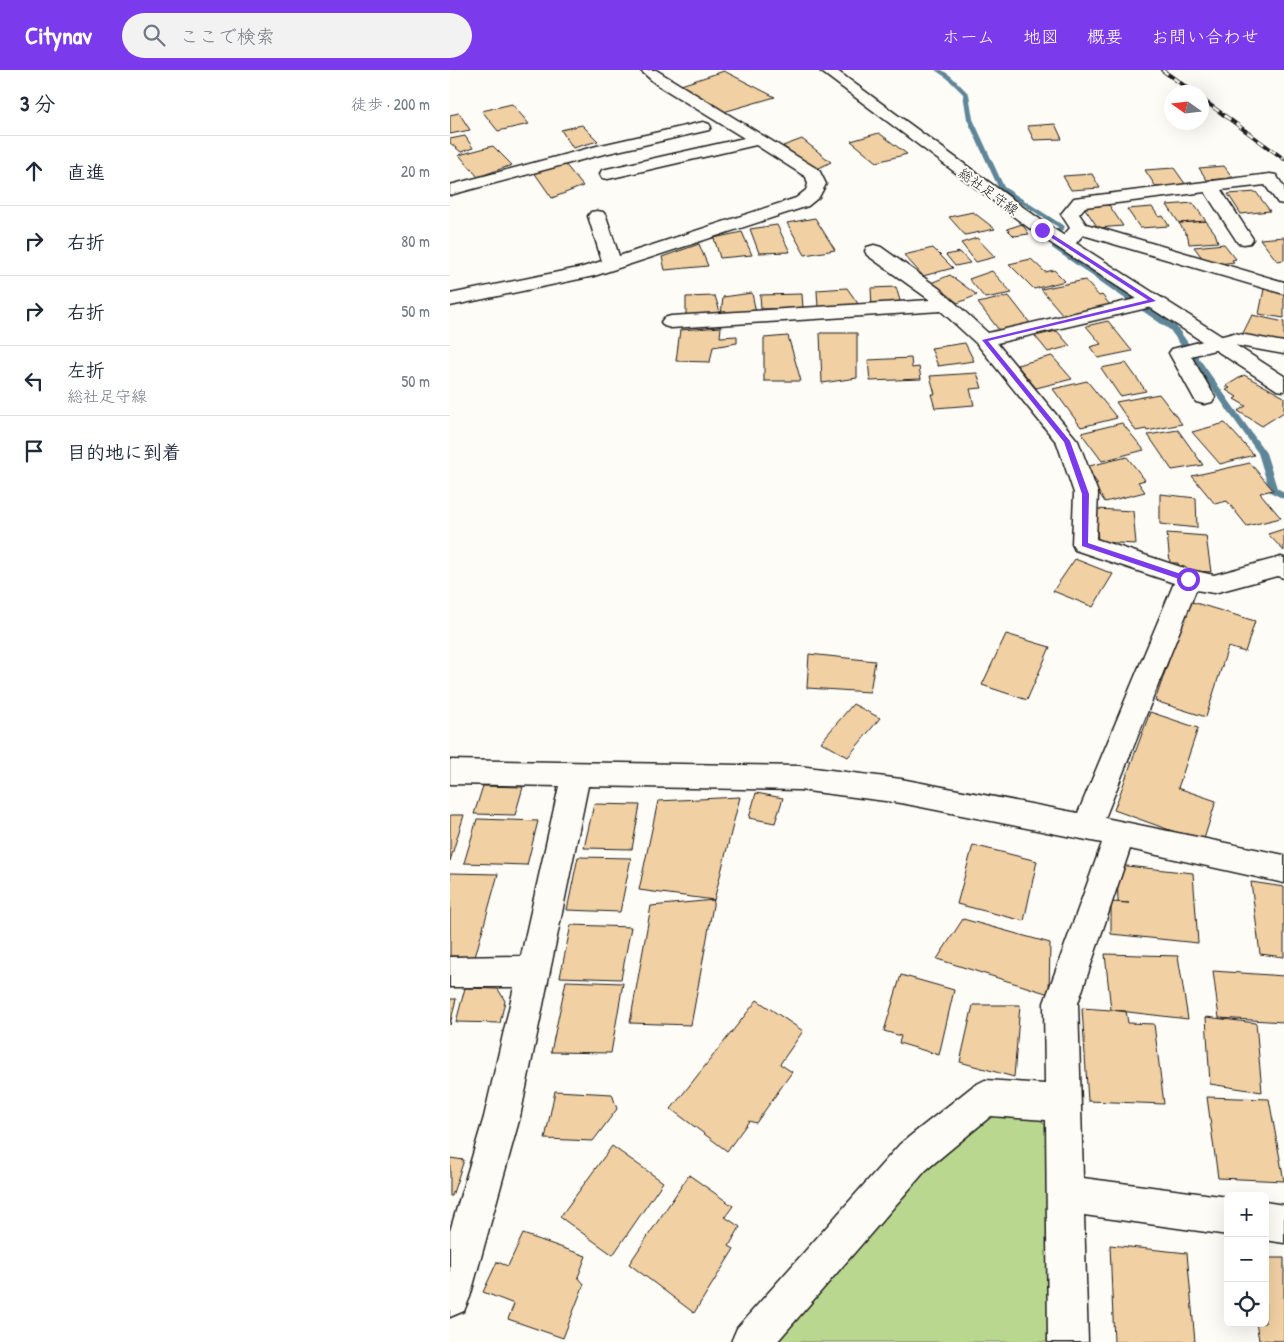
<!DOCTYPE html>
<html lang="ja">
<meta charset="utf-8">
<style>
body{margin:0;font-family:"Patrick Hand","Klee One",sans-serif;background:#f2f2f3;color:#1f2937}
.controls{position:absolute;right:15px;bottom:15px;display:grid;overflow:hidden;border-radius:8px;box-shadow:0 5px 20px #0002}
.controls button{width:45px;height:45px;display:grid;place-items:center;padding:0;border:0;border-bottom:1px solid #e0e1e3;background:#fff;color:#1f2937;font:25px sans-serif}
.compass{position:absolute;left:714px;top:15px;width:45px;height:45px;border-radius:50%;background:#fff;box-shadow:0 5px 20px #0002;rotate:284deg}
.stop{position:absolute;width:15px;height:15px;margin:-11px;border:4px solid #7c3aed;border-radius:50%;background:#fff}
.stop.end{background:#7c3aed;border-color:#fff;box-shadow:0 1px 5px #0008}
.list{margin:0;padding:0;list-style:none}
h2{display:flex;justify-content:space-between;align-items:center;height:65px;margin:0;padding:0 20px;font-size:21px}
h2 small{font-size:16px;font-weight:400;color:#747a83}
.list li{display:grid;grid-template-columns:32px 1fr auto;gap:15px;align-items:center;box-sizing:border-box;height:70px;padding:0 20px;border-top:1px solid #e0e1e3}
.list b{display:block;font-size:19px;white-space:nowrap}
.list p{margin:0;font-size:16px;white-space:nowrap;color:#747a83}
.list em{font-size:16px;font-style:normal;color:#747a83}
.icon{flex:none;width:28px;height:28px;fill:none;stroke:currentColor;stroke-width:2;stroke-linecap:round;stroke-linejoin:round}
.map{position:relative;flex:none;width:834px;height:1272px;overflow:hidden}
header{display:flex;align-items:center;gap:30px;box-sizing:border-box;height:70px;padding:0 25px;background:#7c3aed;color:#fff}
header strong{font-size:24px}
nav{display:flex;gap:28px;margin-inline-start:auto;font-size:18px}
.search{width:350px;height:45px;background:#f2f2f3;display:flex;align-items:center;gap:12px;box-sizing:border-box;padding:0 18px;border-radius:28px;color:#747a83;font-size:19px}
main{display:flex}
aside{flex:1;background:#fff}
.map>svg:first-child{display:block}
.green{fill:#bad78f;stroke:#6b7a56}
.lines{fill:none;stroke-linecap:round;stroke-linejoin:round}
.stream{fill:#5e8698;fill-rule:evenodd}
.building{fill:#f1d0a3;stroke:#1c1c1c}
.street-casing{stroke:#1c1c1c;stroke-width:3}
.secondary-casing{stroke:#1c1c1c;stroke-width:3}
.street{fill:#fdfcf7;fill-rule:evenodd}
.secondary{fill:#fdfcf7;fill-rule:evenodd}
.rail-casing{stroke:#1c1c1c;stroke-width:4}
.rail{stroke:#fdfcf7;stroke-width:2.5;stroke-dasharray:7;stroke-linecap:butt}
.route{fill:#7c3aed}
.labels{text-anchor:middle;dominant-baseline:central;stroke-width:4;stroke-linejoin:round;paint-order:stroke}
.far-street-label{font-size:14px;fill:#1c1c1c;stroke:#fdfcf7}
</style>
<header>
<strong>Citynav</strong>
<div class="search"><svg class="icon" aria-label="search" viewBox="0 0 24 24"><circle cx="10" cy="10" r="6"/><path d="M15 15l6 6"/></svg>ここで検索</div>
<nav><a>ホーム</a><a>地図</a><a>概要</a><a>お問い合わせ</a></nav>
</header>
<main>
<aside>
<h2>3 分<small>徒歩 · 200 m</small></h2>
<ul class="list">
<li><svg class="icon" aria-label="ahead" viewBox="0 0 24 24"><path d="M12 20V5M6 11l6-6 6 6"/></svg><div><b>直進</b></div><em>20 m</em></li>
<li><svg class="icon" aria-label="right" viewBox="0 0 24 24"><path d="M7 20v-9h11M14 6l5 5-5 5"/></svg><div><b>右折</b></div><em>80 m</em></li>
<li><svg class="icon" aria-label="right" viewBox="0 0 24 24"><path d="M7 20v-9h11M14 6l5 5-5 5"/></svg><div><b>右折</b></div><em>50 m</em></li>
<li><svg class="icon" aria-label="left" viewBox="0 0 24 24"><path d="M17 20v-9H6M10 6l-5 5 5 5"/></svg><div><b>左折</b><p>総社足守線</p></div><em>50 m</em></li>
<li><svg class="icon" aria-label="arrive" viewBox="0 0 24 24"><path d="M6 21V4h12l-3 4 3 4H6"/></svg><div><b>目的地に到着</b></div></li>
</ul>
</aside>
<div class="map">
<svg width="834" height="1272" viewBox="0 0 834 1272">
<rect width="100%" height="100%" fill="#fdfcf7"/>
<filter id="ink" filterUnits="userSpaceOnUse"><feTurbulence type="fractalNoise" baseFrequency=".02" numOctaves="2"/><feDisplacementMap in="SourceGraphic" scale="10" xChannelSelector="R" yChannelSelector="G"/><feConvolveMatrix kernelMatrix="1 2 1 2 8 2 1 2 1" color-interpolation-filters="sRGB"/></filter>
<g filter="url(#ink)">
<!-- green -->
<path class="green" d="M582,1040L598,1058L599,1272H317L488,1084L535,1043Z"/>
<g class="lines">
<!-- stream -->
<path class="stream" d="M485,0H492L501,6L519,24L523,49L554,117L614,156L615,157L611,162H607L606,161L608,157L549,119L517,49L513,24L497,8Z
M602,176H606L726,256L816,383L827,418L834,422V429L820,422L808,383L720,260L602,178Z"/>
</g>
<!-- building -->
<path class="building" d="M274,1L325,27L270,43L231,15Z
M62,34L79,54L48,61L32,41Z
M9,43L20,60L0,64V45Z
M605,54L612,69L584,70L577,56Z
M132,55L148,71L123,78L111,60Z
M429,63L457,84L427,92L401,71Z
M15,66L23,78L11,82L0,73V69Z
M352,69L381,92L365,100L333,76Z
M43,76L62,95L28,107L9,85Z
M115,94L133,116L102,128L81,98Z
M774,96L783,108L757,110L749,98Z
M724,98L736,115L706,117L695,100Z
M642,104L650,118L621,120L613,106Z
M806,122L820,141L791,144L778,124Z
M743,133L756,151L729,153L717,135Z
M659,135L673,156L648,158L634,137Z
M702,137L709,147L713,146L719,156L690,158L677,139Z
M523,142L545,159L515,165L499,147Z
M365,148L385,180L355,185L337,153Z
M756,151L765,163L768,172L739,174L738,167L729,153Z
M572,154L579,164L564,166L557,159Z
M327,155L340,182L309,183L300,159Z
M292,162L302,185L270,188L264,168Z
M834,167V190L827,191L810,169Z
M527,168L545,187L526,192L511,173Z
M249,174L258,196L215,200L212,187Z
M774,174L786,189L782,190L784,192L763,195L756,193L744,177Z
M483,178L503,198L473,206L454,185Z
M510,182L520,193L505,196L496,185Z
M581,189L595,202L604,200L615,211L584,219L559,194Z
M542,201L562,223L535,228L519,209Z
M500,205L527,225L508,233L481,213Z
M635,210L649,226L652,225L660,235L613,245L591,219Z
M446,217L451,234L422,237L421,218Z
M397,218L409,235L368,238L367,220Z
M814,219L834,222V248L809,244Z
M302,223L306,243L271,245L273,227Z
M352,224L353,238L311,239L310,225Z
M265,226L271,245L236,248V227Z
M559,226L580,253L549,260L528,233Z
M802,245L834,252V273L792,265Z
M658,251L682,281L648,288L640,277L651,274L636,256Z
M271,257L270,267L287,266V273L263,277L260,292L226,291L230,260Z
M607,261L620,276L598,282L585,266Z
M370,263H407V308L372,313Z
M338,266L351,311H314V268Z
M515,273L524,291L488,296L481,278Z
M602,286L622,309L586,318L567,295Z
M461,288L462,298L469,297L471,309L420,311L418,290Z
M676,293L696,321L670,326L651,298Z
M527,303L532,318L520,319L524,335L485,338L481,324H485L480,306Z
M794,305L834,327V342L812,356L788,341L796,336L784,329L787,327L776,320L780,318L776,316Z
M637,311L667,348L631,357L603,319Z
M709,324L732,354L697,361L696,359L686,361L666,332Z
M672,353L694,380L652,391L631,363Z
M775,353L804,385L770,394L742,362Z
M728,360L753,395L722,400L698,365Z
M677,387L695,410L688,412L695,422L655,432L644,416L648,414L635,397Z
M800,393L823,420L810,423L831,448L797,456L777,431L765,434L742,406Z
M710,424L746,428L747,458L710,454Z
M646,439L683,441L686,474L648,472Z
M834,459V481L818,464Z
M717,463L756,466L761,502L729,500L728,493H720Z
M625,489L663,504L643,537L603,521Z
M739,531L805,551L795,582L778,577L756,647L705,631Z
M556,564L600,577L577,630L532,615Z
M359,584L425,591L420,622L357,618Z
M403,634L430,648L398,687L371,672Z
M700,642L748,658L728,718L766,731L753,772L664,740Z
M33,716L73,717L65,745L24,744Z
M306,723L333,728L325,753L299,748Z
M290,727L264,830L189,820L208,731Z
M144,734L190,735L182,779L134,778Z
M0,745H14L0,791Z
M27,749L88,751L77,795L14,793Z
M523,775L587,791L574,851L507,834Z
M128,787L181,788L170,842L117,840Z
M667,795L743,803L748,873L661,864V832L679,833L668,832Z
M0,803L48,804L25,887L0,886Z
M801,812L834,817V887L810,884Z
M264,830L241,955L180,953L201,836Z
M513,849L600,873L599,924L487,889Z
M121,855L181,857L171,909L110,907Z
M655,884L728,886L738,949L661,940Z
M763,901L834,906V952L769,948Z
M451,905L504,920L489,985L449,973L451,966L434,961Z
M116,911L173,913L161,983L101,982Z
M15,918L48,919L55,931L50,953L6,952Z
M0,929H6L0,955Z
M307,930L353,961L330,994L342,1002L306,1053L299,1051L277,1081L221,1039Z
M523,935H570L564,1007L510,992Z
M632,938L676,941L678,953L704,954L714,1034L638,1031Z
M756,947L806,953L812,1022L760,1014Z
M105,1021L162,1024L167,1039L143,1071L95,1069Z
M757,1027L819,1029L834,1111L768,1108Z
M162,1076L213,1112L163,1185L110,1147Z
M0,1088L14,1090L2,1126H0Z
M239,1105L283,1136L275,1147L290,1157L279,1176L284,1179L244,1243L179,1194Z
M73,1164L136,1186L128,1207L134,1214L113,1268L58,1249L64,1234L33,1222L47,1192L58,1196Z
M660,1175L737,1183L745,1272H664Z
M815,1188H834V1271L809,1270L806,1253H815Z"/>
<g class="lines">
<defs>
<path id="street" d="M190,0H206L369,100L376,114L369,127L358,136L144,206L0,236V224L133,197L152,191L138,146L141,142L147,141L153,142L156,146L169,186L346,128L356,120L358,114L356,107L306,75L158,109L152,108L150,104L152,100L294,68L206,14Z
M253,52L259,54L261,57L259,60L150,85L0,125V115L147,76Z
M820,104L826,105L834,117V134L828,133L815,115L771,120L803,169L800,173L794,174L788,173L755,122L635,137L629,144L636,154L834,212V224L633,165C625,174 621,181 609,178L606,174L620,158L611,144L624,128Z
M424,175L431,177L490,219L538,263L703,225L710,227L713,231L710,235L547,273L628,371L648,423L646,469L740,500L764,505L831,487L834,488V508L827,506L764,523L746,520L655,748L834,785V813L680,779L628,933L633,1108L778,1127V1165L634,1145L638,1272H598L596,1050L541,1046L476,1100L327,1272H281L287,1258L450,1074L523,1016L535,1010L595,1014L594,933L652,773L451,733L349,720L138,716L70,1047L20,1227L14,1241L0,1247V1161L34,1047L64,917H0V887L71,886L109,716L0,714V690L349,696L451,709L628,743L724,513L625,480L622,474L624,423L607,373L527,274L491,241L221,258L214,256L211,252L214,248L221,246L480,230L417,185L415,181L417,177Z
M784,263L834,272V284L784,275L741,286L765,327L762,332L754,334L746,332L719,283L722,279Z
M815,1132L834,1135V1173L815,1170Z"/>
<path id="secondary" d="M369,0H386L599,156L834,306V321L827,320L587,164Z"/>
</defs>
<!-- street casing -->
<use href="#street" class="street-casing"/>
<!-- secondary casing -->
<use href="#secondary" class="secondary-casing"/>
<!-- street -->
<use href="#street" class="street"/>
<!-- secondary -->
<use href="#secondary" class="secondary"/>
<defs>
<path id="rail" d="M712,0L743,22
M752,29L834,89"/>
</defs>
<!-- rail casing -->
<use href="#rail" class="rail-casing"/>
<!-- rail -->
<use href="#rail" class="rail"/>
</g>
</g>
<!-- route -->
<path class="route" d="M591,159H594L706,231L538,271L620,371L639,424L638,473L740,507V511H735L632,476V424L614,372L532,270L698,230L591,161Z"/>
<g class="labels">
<!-- far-street labels -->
<g class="far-street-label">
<text transform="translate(539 121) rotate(36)">総社足守線</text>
</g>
</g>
</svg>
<div class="controls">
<button>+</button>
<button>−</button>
<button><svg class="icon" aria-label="locate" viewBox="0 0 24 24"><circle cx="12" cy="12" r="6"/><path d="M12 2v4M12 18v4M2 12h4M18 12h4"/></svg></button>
</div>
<svg class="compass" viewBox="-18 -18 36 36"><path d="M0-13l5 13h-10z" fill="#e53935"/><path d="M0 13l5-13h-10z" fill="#747a83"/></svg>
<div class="stop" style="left:738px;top:509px"></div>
<div class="stop end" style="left:592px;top:160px"></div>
</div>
</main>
